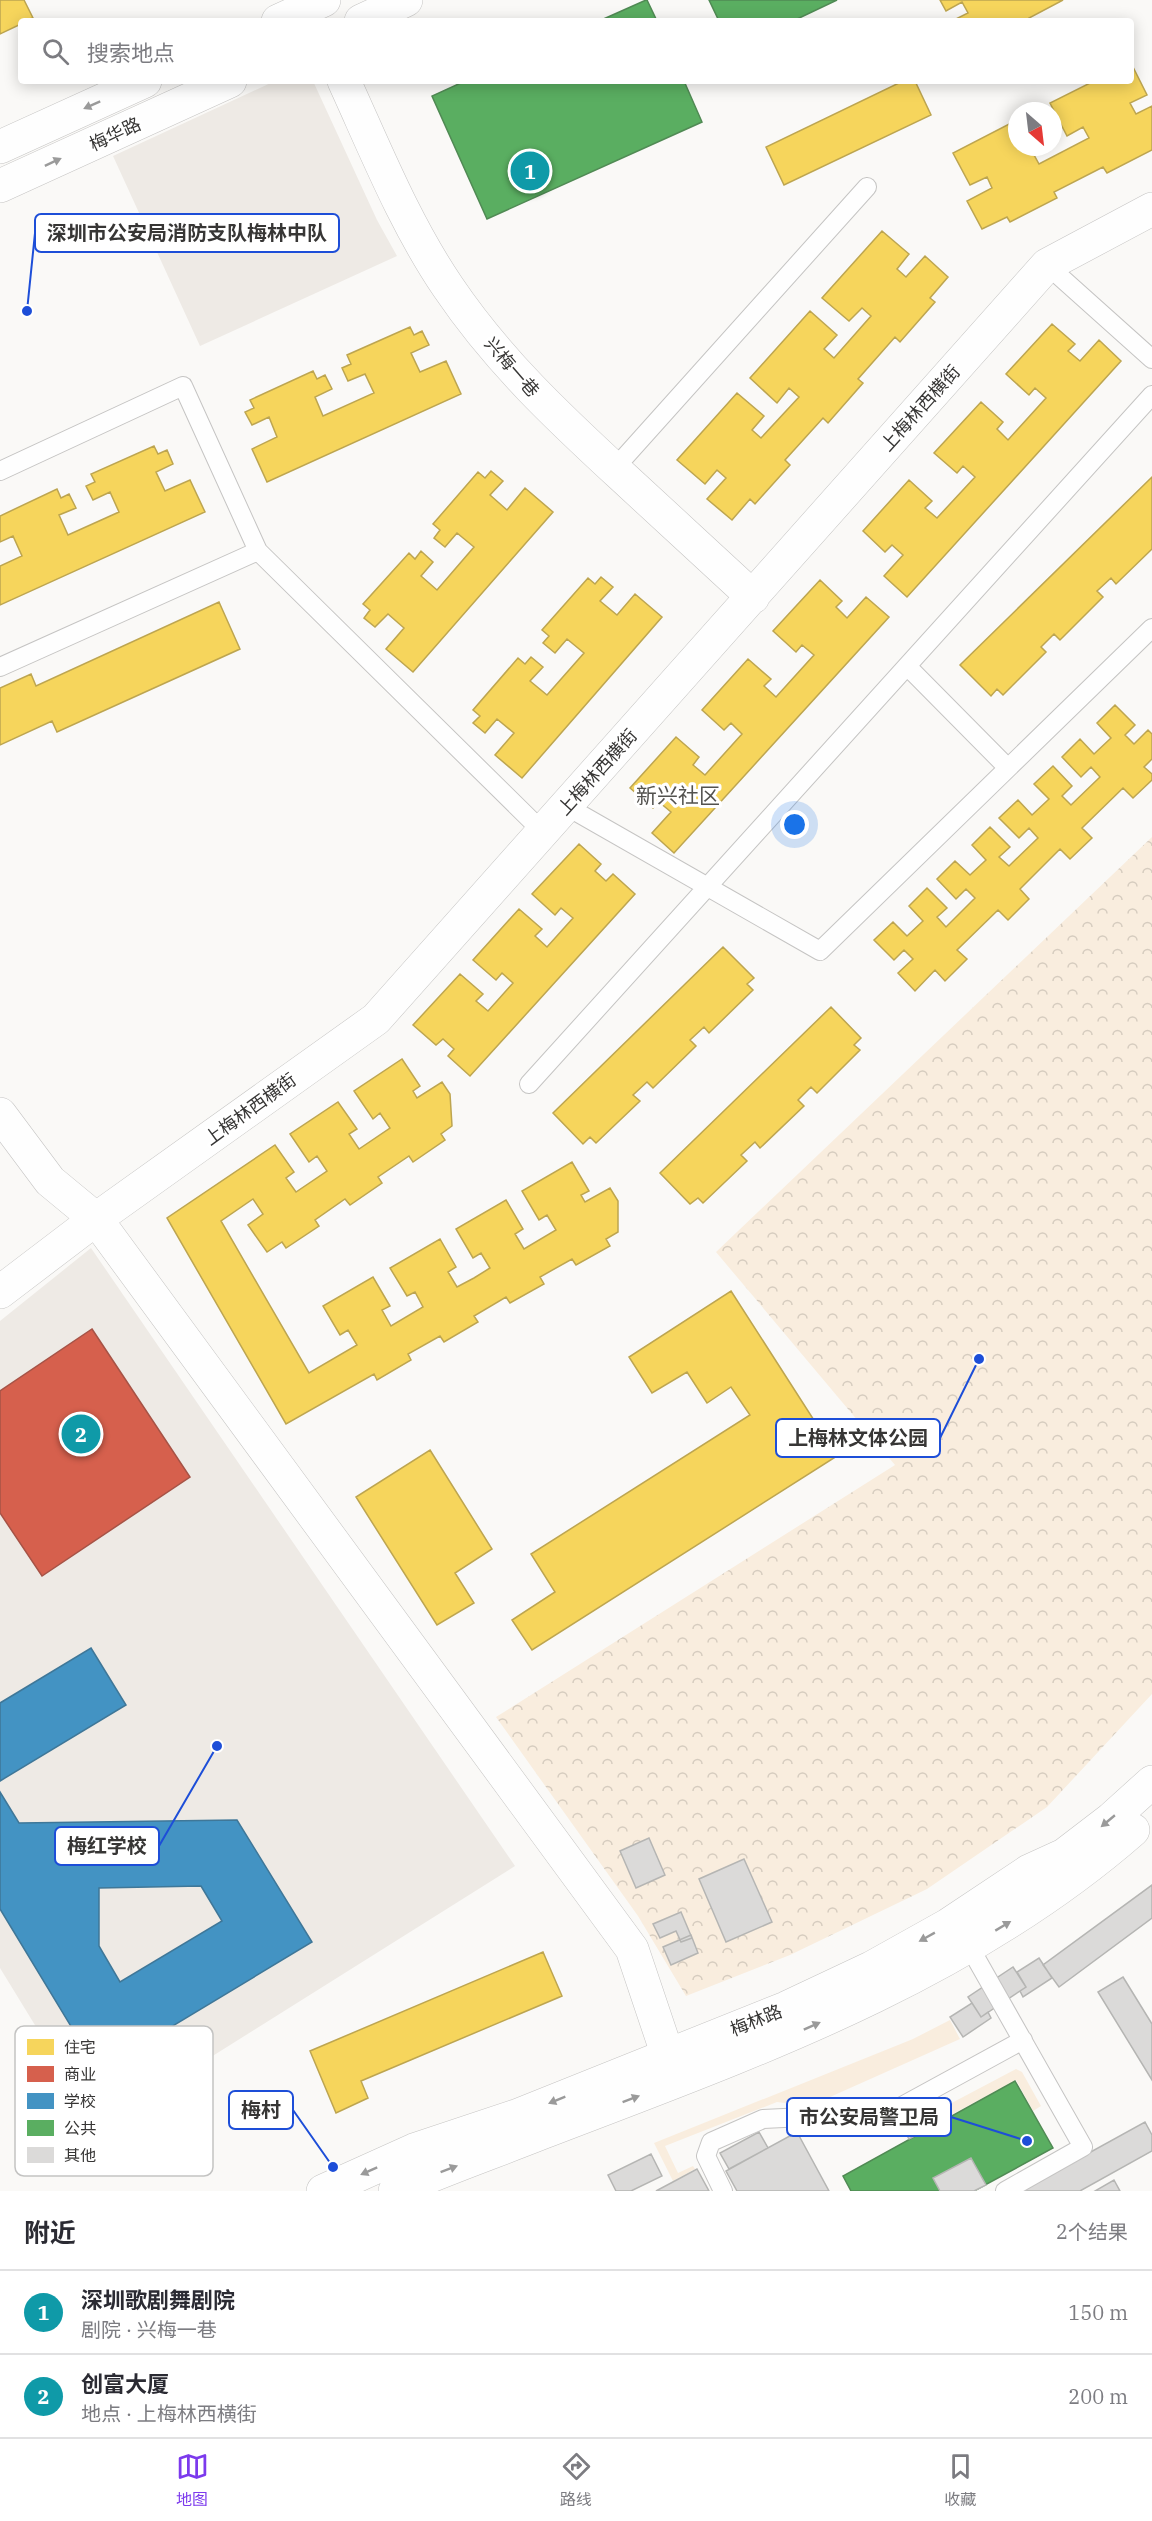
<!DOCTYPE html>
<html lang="zh">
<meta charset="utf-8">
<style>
body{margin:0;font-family:"IBM Plex Serif","Noto Sans SC",serif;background:#f2f2f3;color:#2b2b33}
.compass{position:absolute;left:1008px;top:102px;width:54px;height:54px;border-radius:50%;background:#fff;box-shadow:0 3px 15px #0003;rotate:152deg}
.you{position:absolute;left:795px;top:825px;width:21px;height:21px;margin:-15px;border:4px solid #fff;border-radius:50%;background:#1a73e8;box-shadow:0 0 0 9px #1a73e833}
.badge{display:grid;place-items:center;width:39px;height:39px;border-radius:50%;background:#7c3aed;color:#fff;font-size:20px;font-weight:700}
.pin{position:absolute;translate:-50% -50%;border:3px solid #fff;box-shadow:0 2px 6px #0006}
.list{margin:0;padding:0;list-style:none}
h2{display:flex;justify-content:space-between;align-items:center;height:78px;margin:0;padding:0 24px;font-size:26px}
h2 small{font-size:20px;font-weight:400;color:#7c7c81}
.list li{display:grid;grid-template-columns:39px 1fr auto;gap:18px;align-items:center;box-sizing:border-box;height:84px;padding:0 24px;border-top:2px solid #e1e1e2}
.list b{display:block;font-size:22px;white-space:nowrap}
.list p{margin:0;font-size:20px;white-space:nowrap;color:#7c7c81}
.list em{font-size:20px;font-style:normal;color:#7c7c81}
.icon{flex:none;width:33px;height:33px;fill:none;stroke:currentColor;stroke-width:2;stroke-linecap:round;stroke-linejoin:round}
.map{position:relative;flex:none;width:1152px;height:2191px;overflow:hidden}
.search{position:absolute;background:#fff;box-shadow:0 3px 15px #0003;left:18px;right:18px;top:18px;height:66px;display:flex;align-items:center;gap:15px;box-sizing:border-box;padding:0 21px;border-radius:6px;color:#7c7c81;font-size:22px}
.sheet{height:246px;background:#fff}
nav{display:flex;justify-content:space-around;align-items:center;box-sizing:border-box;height:84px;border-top:2px solid #e1e1e2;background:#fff;font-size:16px;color:#7c7c81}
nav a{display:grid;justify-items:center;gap:3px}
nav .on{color:#7c3aed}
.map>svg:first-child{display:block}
.built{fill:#eeeae5}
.grass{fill:#f9edde}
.forest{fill:url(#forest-crowns)}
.homes{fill:#f6d55c;stroke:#bda550;stroke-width:1.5}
.shops{fill:#d6604d;stroke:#a65346;stroke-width:1.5}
.schools{fill:#4393c3;stroke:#3f7798;stroke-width:1.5;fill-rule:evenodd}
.public{fill:#5aae61;stroke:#508a54;stroke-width:1.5}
.building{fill:#dbdad9;stroke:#b5b5b3;stroke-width:1.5}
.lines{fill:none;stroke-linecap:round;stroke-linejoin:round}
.service-casing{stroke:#c5c4c3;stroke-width:20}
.minor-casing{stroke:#c5c4c3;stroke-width:34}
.secondary-casing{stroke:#c5c4c3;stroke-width:34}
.service{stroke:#fefefe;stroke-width:18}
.minor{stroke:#fefefe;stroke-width:33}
.secondary{stroke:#fefefe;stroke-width:33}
.oneway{fill:#9a9a9a}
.labels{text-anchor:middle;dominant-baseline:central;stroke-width:6;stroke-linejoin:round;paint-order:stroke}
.street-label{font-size:18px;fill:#373635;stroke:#fff}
.quarter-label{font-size:21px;fill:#53524f;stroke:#fff}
.key{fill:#fff;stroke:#c3c3c2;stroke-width:1.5}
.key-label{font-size:16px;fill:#373635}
.leader{fill:none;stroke:#1d4ed8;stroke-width:2}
.callout-dot{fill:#1d4ed8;stroke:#fff;stroke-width:2}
.callout{fill:#fff;stroke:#1d4ed8;stroke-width:2}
.callout-label{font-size:20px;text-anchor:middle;font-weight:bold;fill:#373635}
</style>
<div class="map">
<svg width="1152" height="2191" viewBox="0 0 1152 2191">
<defs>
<pattern id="forest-crowns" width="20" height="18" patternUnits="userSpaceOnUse" patternTransform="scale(1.5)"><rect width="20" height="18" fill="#f9edde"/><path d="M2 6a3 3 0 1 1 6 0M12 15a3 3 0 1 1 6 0" fill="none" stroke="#d6ccbf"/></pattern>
</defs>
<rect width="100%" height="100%" fill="#faf9f7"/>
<!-- built -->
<path class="built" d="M275,81H313L377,220L397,256L200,346L113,156Z
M91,1248L515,1866L98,2128L0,1968V1321Z"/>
<!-- grass -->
<path class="grass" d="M950,2020L960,2039L821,2101L808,2106L777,2102L665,2146L678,2173L693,2166L695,2169L673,2181L654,2143L913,2039Z
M1016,2069L1022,2072L1041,2106L1033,2111L1016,2080L951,2115L946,2106Z"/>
<!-- forest -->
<path class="forest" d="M1152,837V1694L1047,1807L927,1889L790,1955L686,1996L638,1916L496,1717L895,1465L716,1252Z"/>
<!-- homes -->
<path class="homes" d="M0,0H24L33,18L21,21V24L0,34Z
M940,0H1063L1029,18L1031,21H952L968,13L962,2L946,11Z
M1131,63L1147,95L1130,103L1136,114L1152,106V150L1107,173L1103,167L1054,192L1057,198L1010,222L1007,217L982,229L967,201L992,188L987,177L970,185L953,153L1017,120V147H1045L1033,153L1039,164L1089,138L1083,127L1067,136L1050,103L1094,81H1131Z
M903,81H915L931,115L784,185L766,147Z
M882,231L909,254L897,269L906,277L925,256L948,277L930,298L935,302L900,342L895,337L858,379L863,383L828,423L823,418L785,460L790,465L755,504L750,499L732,520L707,499L726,478L717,470L705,484L677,460L737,393L764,416L752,430L761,438L799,397L789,388L777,403L750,378L810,311L837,335L824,349L834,358L871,316L862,308L849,321L822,298Z
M1052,324L1075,344L1068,351L1080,361L1099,340L1121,361L907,597L884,576L903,555L892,545L885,552L863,531L909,480L932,501L925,508L937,518L975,477L963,466L957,473L934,453L981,402L1003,422L997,429L1008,440L1046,398L1035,388L1029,395L1006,374Z
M410,327L414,335L422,331L429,345L411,353L420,372L446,361L461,394L267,482L252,449L277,437L269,417L252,425L245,412L254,408L250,400L313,371L317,379L325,375L332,389L315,397L323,416L374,393L365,374L348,381L342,368L351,364L347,355Z
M154,446L158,454L167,450L173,464L156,472L165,491L190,480L205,512L0,605V566L22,556L13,536L0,542V516L57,489L61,498L69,494L76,508L59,515L68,535L119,512L110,492L93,500L86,486L95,482L91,474Z
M491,471L503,481L490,495L507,510L525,488L553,512L413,672L386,649L404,628L388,614L375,627L364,618L370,610L363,604L409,553L415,559L421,551L433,562L421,576L437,590L474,547L457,533L445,547L434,538L440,530L433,524L478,472L485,478Z
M1152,477V549L1116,584L1111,578L1097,591L1103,597L1060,640L1054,634L1041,647L1046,652L1003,695L997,689L991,696L960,665Z
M601,577L613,587L600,601L617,615L635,594L662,617L522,778L495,755L514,733L497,719L485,733L473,723L480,716L473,710L518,658L525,664L531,657L543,667L530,681L547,695L584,653L567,639L555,653L543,643L549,636L542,630L588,578L595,584Z
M820,580L842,601L836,607L847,618L866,597L889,617L674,853L652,833L671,812L659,802L653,808L630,788L676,737L699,757L693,765L705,775L742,734L731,723L724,730L702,710L748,659L771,679L764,686L776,697L814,655L802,645L796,652L773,631Z
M219,602L240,649L57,732L52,721L0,745V688L31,674L36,686Z
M1115,705L1135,725L1125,735L1134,744L1148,730L1152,734V759L1144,767L1152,774V780L1133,798L1123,788L1082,828L1092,838L1070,859L1060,849L1020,889L1029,899L1008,920L998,910L957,950L967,959L945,981L935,970L915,991L898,973L913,959L904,950L894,960L874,940L893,922L907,936L923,921L909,906L927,888L947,908L937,917L946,927L975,898L966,889L956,899L937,879L955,861L970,875L986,860L972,845L990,827L1010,847L999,857L1009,866L1038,838L1029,828L1019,838L999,818L1018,800L1032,815L1049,799L1034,784L1053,766L1072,786L1062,796L1071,805L1100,777L1091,767L1081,777L1062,757L1080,739L1094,754L1111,738L1097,723Z
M579,844L601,864L595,871L606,881L613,874L635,894L470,1076L448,1056L454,1049L443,1039L436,1045L413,1025L460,974L483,994L476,1001L488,1011L513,983L502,973L496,980L473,960L519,909L542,929L535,936L547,947L573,918L561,908L555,915L532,894Z
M723,947L754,978L747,984L753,990L709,1033L704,1027L690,1040L696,1046L653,1088L647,1082L633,1095L640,1101L596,1143L590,1137L583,1144L553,1113Z
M831,1007L861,1038L854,1045L860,1050L817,1093L811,1087L798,1100L804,1106L760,1148L755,1142L741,1155L747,1161L703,1203L698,1198L690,1204L660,1173Z
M402,1059L420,1086L413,1091L417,1098L442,1082L450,1094L452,1126L441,1134L445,1140L413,1162L409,1156L378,1177L382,1183L350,1205L345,1199L315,1220L319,1226L286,1248L282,1242L267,1252L248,1225L263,1214L253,1199L221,1221L309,1373L357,1345L348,1330L340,1335L323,1306L373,1277L390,1306L382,1310L391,1326L423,1307L415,1292L407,1296L390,1268L440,1239L456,1267L448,1272L457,1287L474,1278L490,1268L481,1253L473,1258L456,1229L506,1200L523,1229L515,1234L524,1249L556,1230L547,1215L539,1220L522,1191L572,1162L589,1191L581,1195L585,1202L610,1188L618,1201V1232L606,1239L610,1246L576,1265L572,1259L540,1277L544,1284L510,1303L506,1297L474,1316L478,1322L444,1342L440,1336L408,1354L411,1360L377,1380L374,1374L286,1424L167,1218L275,1145L294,1172L286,1178L296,1192L327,1171L317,1156L309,1162L290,1134L338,1102L357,1129L349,1134L359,1149L390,1128L380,1113L373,1119L354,1091Z
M731,1291L837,1456L532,1650L512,1620L555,1592L531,1554L750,1415L731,1387L707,1403L687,1372L652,1393L629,1357Z
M430,1450L492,1549L455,1573L474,1603L437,1625L356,1497Z
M543,1952L562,1996L361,2081L368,2098L336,2113L310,2051Z"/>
<!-- shops -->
<path class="shops" d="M92,1329L190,1477L42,1576L0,1513V1391Z"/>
<!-- schools -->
<path class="schools" d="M91,1648L126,1705L0,1781V1703Z
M0,1792L19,1823L237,1820L312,1942L98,2071L0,1909ZM201,1886L222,1921L120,1982L99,1946V1888Z"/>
<!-- public -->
<path class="public" d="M647,0L657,21H599L646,0Z
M709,0H837L793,21H719Z
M465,81H684L702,122L487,219L432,96Z
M1015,2081L1053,2148L974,2191H851L843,2176Z"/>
<!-- building -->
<path class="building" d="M649,1838L665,1875L636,1888L620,1851Z
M744,1859L772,1922L726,1942L699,1879Z
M1152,1885V1918L1059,1987L1043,1965Z
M681,1912L692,1938L681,1942L676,1931L660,1938L653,1924Z
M691,1935L698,1953L671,1965L663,1947Z
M1039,1958L1052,1978L1023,1997L1020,1991L1026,1987L1017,1972Z
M1013,1967L1026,1987L981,2017L968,1997Z
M1123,1977L1152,2024V2080L1098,1992Z
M972,2003L981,2017L988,2012L991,2018L963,2037L950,2017Z
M945,2107L951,2117L909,2139L904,2130Z
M1145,2122L1152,2135V2151L1080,2191H1020Z
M759,2132L768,2148L729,2169L720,2153Z
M797,2132L829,2191H737L726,2171Z
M651,2154L662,2176L631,2191H616L608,2175Z
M971,2158L986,2185L974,2191H940L933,2178Z
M697,2169L709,2191H656L671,2183Z
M1114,2180L1120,2191H1095Z"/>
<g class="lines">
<defs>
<path id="service" d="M1047,265L1152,359
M614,469L867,187
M0,471L183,386L258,551
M907,666L1008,768
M0,667L258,551L543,832
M566,806L820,951L1152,628
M529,1084L1152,395
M969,1946L1083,2147L1005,2191
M723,2191L706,2156L711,2142L763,2119L825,2116L846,2123L882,2117L1023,2040"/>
<path id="minor" d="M344,81C376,151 405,224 448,287C498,361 558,417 623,477C666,517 710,557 753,597
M0,1114L50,1181L96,1219L632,1949L668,2056
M0,1292L96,1219L376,1019L1047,265L1152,209"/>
<path id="secondary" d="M278,21L324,0
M361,21L406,0
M0,147L145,81
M0,186L230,81
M323,2191L414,2150L516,2116L786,2008L871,1968L948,1925L1029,1871L1064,1855L1111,1819L1152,1782
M395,2191C442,2170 491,2153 539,2134C747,2054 963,1979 1133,1830"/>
</defs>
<!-- service casing -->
<use href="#service" class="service-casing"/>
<!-- minor casing -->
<use href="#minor" class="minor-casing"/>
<!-- secondary casing -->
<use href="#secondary" class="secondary-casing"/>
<!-- service -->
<use href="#service" class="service"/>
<!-- minor -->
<use href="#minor" class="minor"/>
<!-- secondary -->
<use href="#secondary" class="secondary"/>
</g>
<!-- one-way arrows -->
<defs><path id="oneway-solid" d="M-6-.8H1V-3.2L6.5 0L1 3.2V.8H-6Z" transform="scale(1.5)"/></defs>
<g class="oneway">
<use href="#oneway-solid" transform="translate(92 105) rotate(156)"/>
<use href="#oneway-solid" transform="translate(53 162) rotate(-25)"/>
<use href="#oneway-solid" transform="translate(1108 1821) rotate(140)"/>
<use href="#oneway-solid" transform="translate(1003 1926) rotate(-31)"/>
<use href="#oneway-solid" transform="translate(927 1937) rotate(151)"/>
<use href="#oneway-solid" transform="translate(812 2026) rotate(-24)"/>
<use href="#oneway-solid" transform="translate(631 2099) rotate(-21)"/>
<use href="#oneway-solid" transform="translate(557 2100) rotate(158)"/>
<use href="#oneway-solid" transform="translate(449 2169) rotate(-21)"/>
<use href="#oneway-solid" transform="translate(369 2171) rotate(156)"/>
</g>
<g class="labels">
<!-- street labels -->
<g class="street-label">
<text transform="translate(115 134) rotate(-25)">梅华路</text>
<text transform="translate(512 367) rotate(49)">兴梅一巷</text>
<text transform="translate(920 408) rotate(-48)">上梅林西横街</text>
<text transform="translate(597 772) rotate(-48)">上梅林西横街</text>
<text transform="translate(250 1109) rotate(-36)">上梅林西横街</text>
<text transform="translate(756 2020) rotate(-22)">梅林路</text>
</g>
<!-- quarter labels -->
<g class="quarter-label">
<text x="678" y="795">新兴社区</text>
</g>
</g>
<!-- legend -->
<rect x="15" y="2026" width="198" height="150" rx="9" class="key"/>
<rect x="27" y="2039" width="27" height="16" fill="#f6d55c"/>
<rect x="27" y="2066" width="27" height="16" fill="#d6604d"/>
<rect x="27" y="2093" width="27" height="16" fill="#4393c3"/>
<rect x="27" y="2120" width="27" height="16" fill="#5aae61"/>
<rect x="27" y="2147" width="27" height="16" fill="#dbdad9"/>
<g class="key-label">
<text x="64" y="2053">住宅</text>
<text x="64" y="2080">商业</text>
<text x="64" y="2107">学校</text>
<text x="64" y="2134">公共</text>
<text x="64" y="2161">其他</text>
</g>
<!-- callouts -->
<path class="leader" d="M27 311L35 233M979 1359L940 1438M217 1746L159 1846M333 2167L293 2110M1027 2141L951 2117"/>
<g class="callout-dot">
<circle cx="27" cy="311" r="6"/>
<circle cx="979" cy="1359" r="6"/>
<circle cx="217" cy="1746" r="6"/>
<circle cx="333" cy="2167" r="6"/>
<circle cx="1027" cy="2141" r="6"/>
</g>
<g class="callout">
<rect x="35" y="214" width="304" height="38" rx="6"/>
<rect x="776" y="1419" width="164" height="38" rx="6"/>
<rect x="55" y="1827" width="104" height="38" rx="6"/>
<rect x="229" y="2091" width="64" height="38" rx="6"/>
<rect x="787" y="2098" width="164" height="38" rx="6"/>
</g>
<g class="callout-label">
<text x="187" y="240">深圳市公安局消防支队梅林中队</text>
<text x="858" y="1445">上梅林文体公园</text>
<text x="107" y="1853">梅红学校</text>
<text x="261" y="2117">梅村</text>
<text x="869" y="2124">市公安局警卫局</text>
</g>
</svg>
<svg class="compass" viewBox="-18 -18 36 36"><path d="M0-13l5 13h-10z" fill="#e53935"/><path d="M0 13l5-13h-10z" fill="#7c7c81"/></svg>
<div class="you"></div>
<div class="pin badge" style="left:530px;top:171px;background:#0f9aa8">1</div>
<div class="pin badge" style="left:81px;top:1434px;background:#0f9aa8">2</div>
<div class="search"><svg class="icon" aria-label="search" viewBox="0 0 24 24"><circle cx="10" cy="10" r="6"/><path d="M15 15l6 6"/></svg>搜索地点</div>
</div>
<section class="sheet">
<h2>附近<small>2个结果</small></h2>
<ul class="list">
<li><span class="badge" style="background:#0f9aa8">1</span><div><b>深圳歌剧舞剧院</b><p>剧院 · 兴梅一巷</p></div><em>150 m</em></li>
<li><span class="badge" style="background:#0f9aa8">2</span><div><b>创富大厦</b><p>地点 · 上梅林西横街</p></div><em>200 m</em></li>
</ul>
</section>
<nav>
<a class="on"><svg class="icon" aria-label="map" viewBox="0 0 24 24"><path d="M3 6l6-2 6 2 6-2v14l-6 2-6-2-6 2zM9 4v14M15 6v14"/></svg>地图</a>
<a><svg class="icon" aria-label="directions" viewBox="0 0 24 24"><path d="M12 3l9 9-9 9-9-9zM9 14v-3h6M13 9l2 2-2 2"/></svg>路线</a>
<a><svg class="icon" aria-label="saved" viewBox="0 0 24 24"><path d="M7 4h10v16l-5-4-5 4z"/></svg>收藏</a>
</nav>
